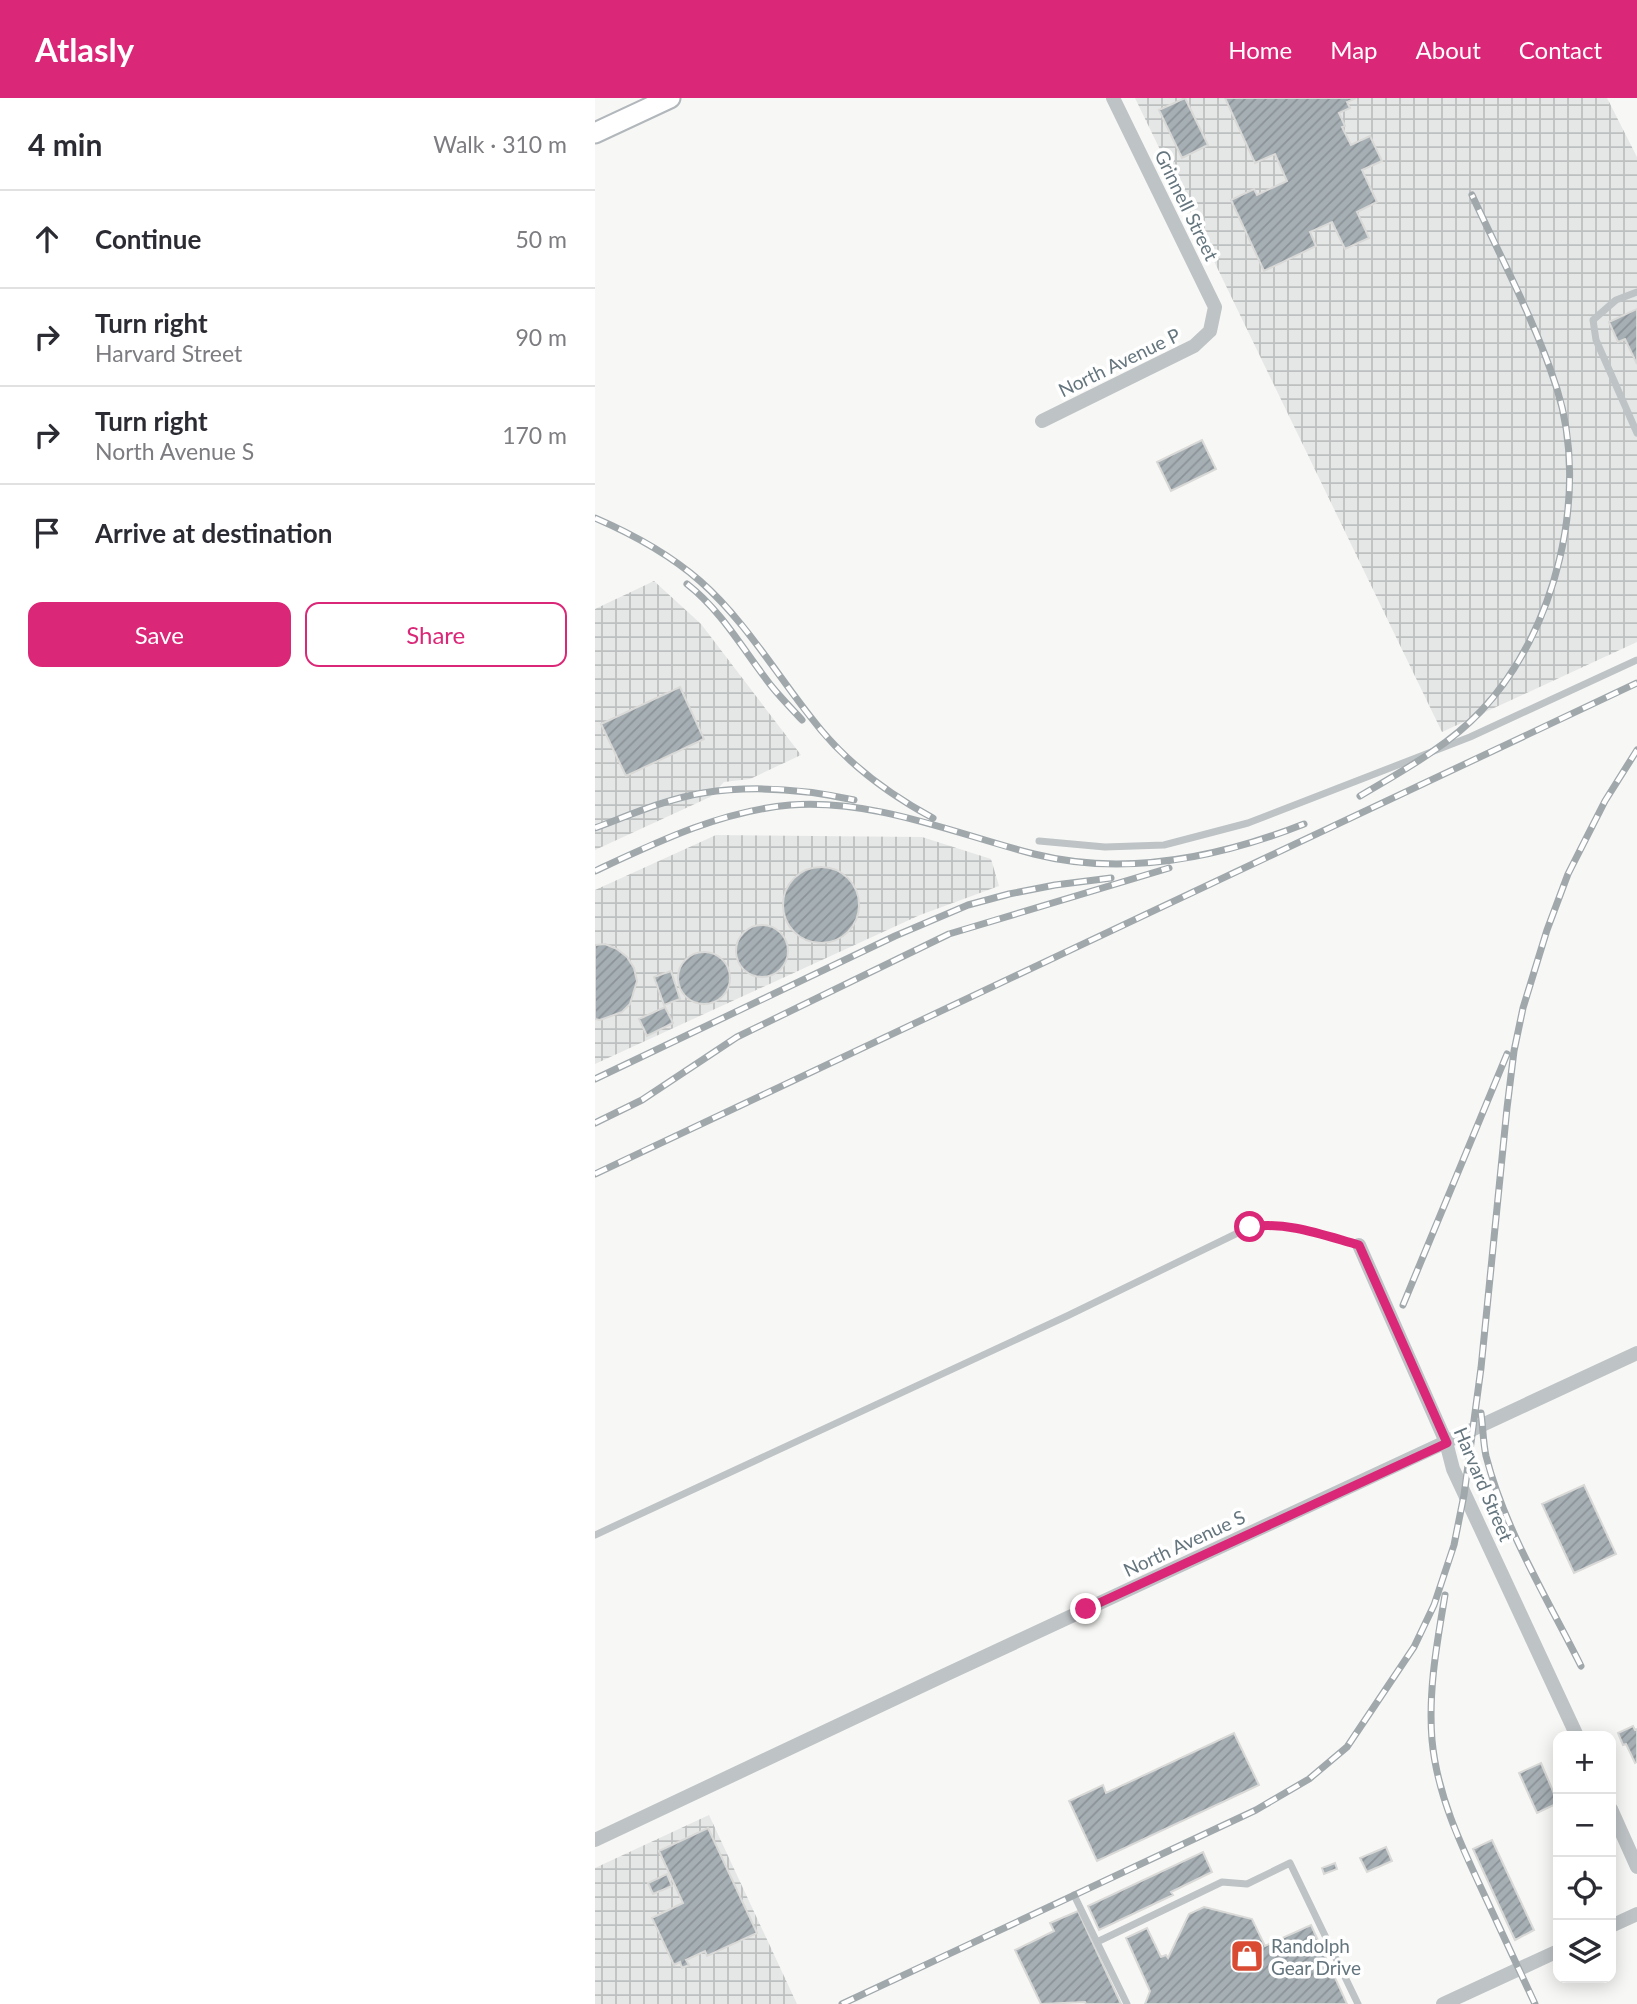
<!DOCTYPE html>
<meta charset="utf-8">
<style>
body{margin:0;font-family:Lato,sans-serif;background:#f2f2f3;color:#2b2b33}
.controls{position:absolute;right:21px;bottom:21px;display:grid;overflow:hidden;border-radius:14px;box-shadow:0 4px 18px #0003}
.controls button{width:63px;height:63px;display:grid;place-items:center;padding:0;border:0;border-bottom:2px solid #e1e1e2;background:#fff;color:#2b2b33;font:35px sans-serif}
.stop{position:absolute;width:21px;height:21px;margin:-16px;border:5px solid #db2777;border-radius:50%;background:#fff}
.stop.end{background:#db2777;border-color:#fff;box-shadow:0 2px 7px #0008}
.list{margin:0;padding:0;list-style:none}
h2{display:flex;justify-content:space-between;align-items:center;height:91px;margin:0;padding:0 28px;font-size:30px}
h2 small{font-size:23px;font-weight:400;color:#7c7c81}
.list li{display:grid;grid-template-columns:46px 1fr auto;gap:21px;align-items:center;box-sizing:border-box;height:98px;padding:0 28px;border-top:2px solid #e1e1e2}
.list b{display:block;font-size:26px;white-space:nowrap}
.list p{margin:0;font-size:23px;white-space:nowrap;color:#7c7c81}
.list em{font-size:23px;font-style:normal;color:#7c7c81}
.actions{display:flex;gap:14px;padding:21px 28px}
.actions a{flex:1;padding:16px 0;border:2px solid #db2777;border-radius:14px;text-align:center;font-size:24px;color:#db2777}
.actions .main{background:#db2777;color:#fff}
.icon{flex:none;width:38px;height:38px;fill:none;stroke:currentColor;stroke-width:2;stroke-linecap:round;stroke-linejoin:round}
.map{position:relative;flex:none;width:1042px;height:1906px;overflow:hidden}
header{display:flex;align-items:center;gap:42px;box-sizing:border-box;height:98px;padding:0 35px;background:#db2777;color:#fff}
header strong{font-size:33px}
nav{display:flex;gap:38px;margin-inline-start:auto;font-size:24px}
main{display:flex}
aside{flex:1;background:#fff}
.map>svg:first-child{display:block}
.industrial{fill:url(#industrial-grid)}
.building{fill:url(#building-hatch);stroke:#d9d9d7;stroke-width:2}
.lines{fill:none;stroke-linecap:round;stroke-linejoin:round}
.secondary-casing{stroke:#b1b7bb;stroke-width:23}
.lane{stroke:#bec3c6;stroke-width:7}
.street{stroke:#bec3c6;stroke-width:14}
.secondary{stroke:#fff;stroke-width:19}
.rail-casing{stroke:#a0a8ac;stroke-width:7}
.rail{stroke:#fff;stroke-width:4.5;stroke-dasharray:13;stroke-linecap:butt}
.route{stroke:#db2777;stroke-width:9}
.labels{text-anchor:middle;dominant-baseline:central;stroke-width:7;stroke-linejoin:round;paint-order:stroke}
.street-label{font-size:19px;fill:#64757e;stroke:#fff}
.poi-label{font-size:19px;fill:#64757e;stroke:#fff;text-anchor:start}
</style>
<header>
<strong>Atlasly</strong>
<nav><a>Home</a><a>Map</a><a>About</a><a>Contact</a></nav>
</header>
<main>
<aside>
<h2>4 min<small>Walk · 310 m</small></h2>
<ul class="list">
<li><svg class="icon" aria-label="ahead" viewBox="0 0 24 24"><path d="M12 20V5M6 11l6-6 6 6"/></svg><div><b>Continue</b></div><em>50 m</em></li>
<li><svg class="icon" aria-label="right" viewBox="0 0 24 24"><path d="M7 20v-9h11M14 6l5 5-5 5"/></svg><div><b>Turn right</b><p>Harvard Street</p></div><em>90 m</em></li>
<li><svg class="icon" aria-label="right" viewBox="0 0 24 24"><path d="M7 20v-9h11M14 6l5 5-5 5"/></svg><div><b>Turn right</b><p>North Avenue S</p></div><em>170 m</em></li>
<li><svg class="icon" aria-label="arrive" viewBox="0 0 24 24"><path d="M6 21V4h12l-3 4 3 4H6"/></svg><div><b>Arrive at destination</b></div></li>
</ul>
<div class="actions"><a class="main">Save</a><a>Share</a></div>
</aside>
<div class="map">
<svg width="1042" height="1906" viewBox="0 0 1042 1906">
<defs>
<pattern id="industrial-grid" width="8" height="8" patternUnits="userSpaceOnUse" patternTransform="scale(1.75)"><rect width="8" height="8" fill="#e5e7e6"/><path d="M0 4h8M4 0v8" fill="none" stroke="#bdc0c0"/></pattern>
<pattern id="building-hatch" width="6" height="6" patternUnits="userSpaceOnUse" patternTransform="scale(1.75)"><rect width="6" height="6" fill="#a6afb4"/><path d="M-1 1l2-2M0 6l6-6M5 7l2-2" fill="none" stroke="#8b9398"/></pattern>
</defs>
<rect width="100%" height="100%" fill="#f7f7f5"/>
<!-- industrial -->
<path class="industrial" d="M540,0H1012L1042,59V544L847,634Z
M59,483L106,526L206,657L155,681L129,684L115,699L0,752V511Z
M121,737L327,739L396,761L404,788L325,817L0,966V792Z
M114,1717L202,1906H0V1770Z"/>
<!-- building -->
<path class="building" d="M590,0L613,47L587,60L564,12Z
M630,0H761L752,4L755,10L744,15L750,28L747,29L756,47L775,38L787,63L767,72L782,104L762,114L774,140L750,151L737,124L715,134L721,148L669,173L636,102L659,91L662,97L692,83L680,56L660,65Z
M1042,211V266L1030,241L1023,244L1014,224Z
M607,342L621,371L576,393L562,364Z
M85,589L109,641L31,678L6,626Z
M188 807a38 38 0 1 1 76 0a38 38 0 1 1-76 0Z
M141 853a26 26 0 1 1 52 0a26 26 0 1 1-52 0Z
M10,846L22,851L32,859L39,870L42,883L35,906L27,914L5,922L0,921V847Z
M83 880a26 26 0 1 1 52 0a26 26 0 1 1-52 0Z
M76,873L85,901L69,907L59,879Z
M70,909L78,925L52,938L44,921Z
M989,1387L1021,1456L979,1475L947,1406Z
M1038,1628L1040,1632L1042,1631V1664L1040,1665L1031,1646L1028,1647L1023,1635Z
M639,1635L664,1687L502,1763L474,1703L508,1687L511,1695Z
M946,1665L963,1705L942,1715L924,1675Z
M113,1730L162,1835L112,1858L110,1853L91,1862L94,1867L87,1870L85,1864L79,1867L57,1820L88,1805L64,1753Z
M897,1742L939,1832L920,1842L878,1751Z
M791,1749L797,1763L772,1774L765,1760Z
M608,1754L617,1774L576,1794L578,1797L504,1832L493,1808Z
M740,1765L742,1771L729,1776L727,1770Z
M72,1776L77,1788L58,1796L53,1785Z
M609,1809L657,1821L670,1848L716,1827L752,1906H550L555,1893L531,1840L552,1830L566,1859L571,1857L573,1860L594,1816Z
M483,1813L526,1906H491L490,1904L446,1906L420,1852L459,1833L455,1825Z"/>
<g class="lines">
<defs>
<path id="secondary" d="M0,35L75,0"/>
</defs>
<!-- secondary casing -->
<use href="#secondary" class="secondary-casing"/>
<!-- lane -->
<path class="lane" d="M1042,194L1021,202L998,222L1001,242L1042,335
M444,743L510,749L569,747L653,725L875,639L1042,562
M0,1437L472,1218L655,1129C692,1123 728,1137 764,1147
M479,1797L532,1906
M502,1844L627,1784L652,1786L695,1765L763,1906"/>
<!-- street -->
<path class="street" d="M447,323L599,248L615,233L620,209L518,0
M764,1147L851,1344L858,1371L982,1638
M1016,1711L1042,1769
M0,1742L352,1576L1042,1255
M1016,1828L1042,1816
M848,1906L963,1853"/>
<!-- secondary -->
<use href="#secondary" class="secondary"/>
<defs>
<path id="rail" d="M0,420C37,436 74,456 105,483C152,524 186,584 226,632C256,668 297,698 338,720
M92,486C128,514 150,555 178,590C187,601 197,611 207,622
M765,698C807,673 852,649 886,613C961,534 995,395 962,291C941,225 906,160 877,97
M0,730C35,717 71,701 108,695C159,687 209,691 259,702
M0,773C62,744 126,713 195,707C280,701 358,735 439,756C530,779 623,760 709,726
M0,981L300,838L373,807L414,796L460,787L516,780
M0,1025L47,1002L142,939L354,836L574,770
M0,1076L1042,585
M808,1207L912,956
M886,1315C888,1329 888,1344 891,1358C910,1432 952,1500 986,1568
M850,1497C842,1545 833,1593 837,1642C842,1696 865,1745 888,1794C905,1831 923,1869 940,1906
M247,1906L661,1712L714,1681L752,1649L819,1549L839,1507L859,1447L869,1397L886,1270L912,1010L919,953L928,910L952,832L973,776L1010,703L1042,652"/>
</defs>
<!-- rail casing -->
<use href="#rail" class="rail-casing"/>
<!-- rail -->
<use href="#rail" class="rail"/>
</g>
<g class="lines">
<!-- route -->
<path class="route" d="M491,1511L852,1345L764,1147C728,1137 692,1123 655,1129"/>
</g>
<!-- icons -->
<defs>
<symbol id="shop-square" viewBox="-11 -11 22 22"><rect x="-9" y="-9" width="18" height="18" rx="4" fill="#d94b33" stroke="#fff"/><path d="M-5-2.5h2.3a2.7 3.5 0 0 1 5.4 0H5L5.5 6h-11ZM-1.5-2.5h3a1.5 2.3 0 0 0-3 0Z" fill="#fff"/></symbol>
</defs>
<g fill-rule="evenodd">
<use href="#shop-square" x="633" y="1839" width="38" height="38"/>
</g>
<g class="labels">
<!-- street labels -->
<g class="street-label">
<text transform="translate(592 107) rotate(64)">Grinnell Street</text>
<text transform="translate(524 264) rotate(-26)">North Avenue P</text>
<text transform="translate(889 1386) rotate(67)">Harvard Street</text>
<text transform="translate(589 1445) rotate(-25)">North Avenue S</text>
</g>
<!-- poi labels -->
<g class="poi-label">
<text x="676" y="1847">Randolph<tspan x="676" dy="22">Gear Drive</tspan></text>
</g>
</g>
</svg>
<div class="controls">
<button>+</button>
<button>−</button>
<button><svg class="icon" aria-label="locate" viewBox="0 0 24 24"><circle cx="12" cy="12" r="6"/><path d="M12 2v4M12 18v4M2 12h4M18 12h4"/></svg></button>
<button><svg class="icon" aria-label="layers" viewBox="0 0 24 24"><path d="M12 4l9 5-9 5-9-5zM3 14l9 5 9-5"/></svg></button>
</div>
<div class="stop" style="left:655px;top:1129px"></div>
<div class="stop end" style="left:491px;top:1511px"></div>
</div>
</main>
